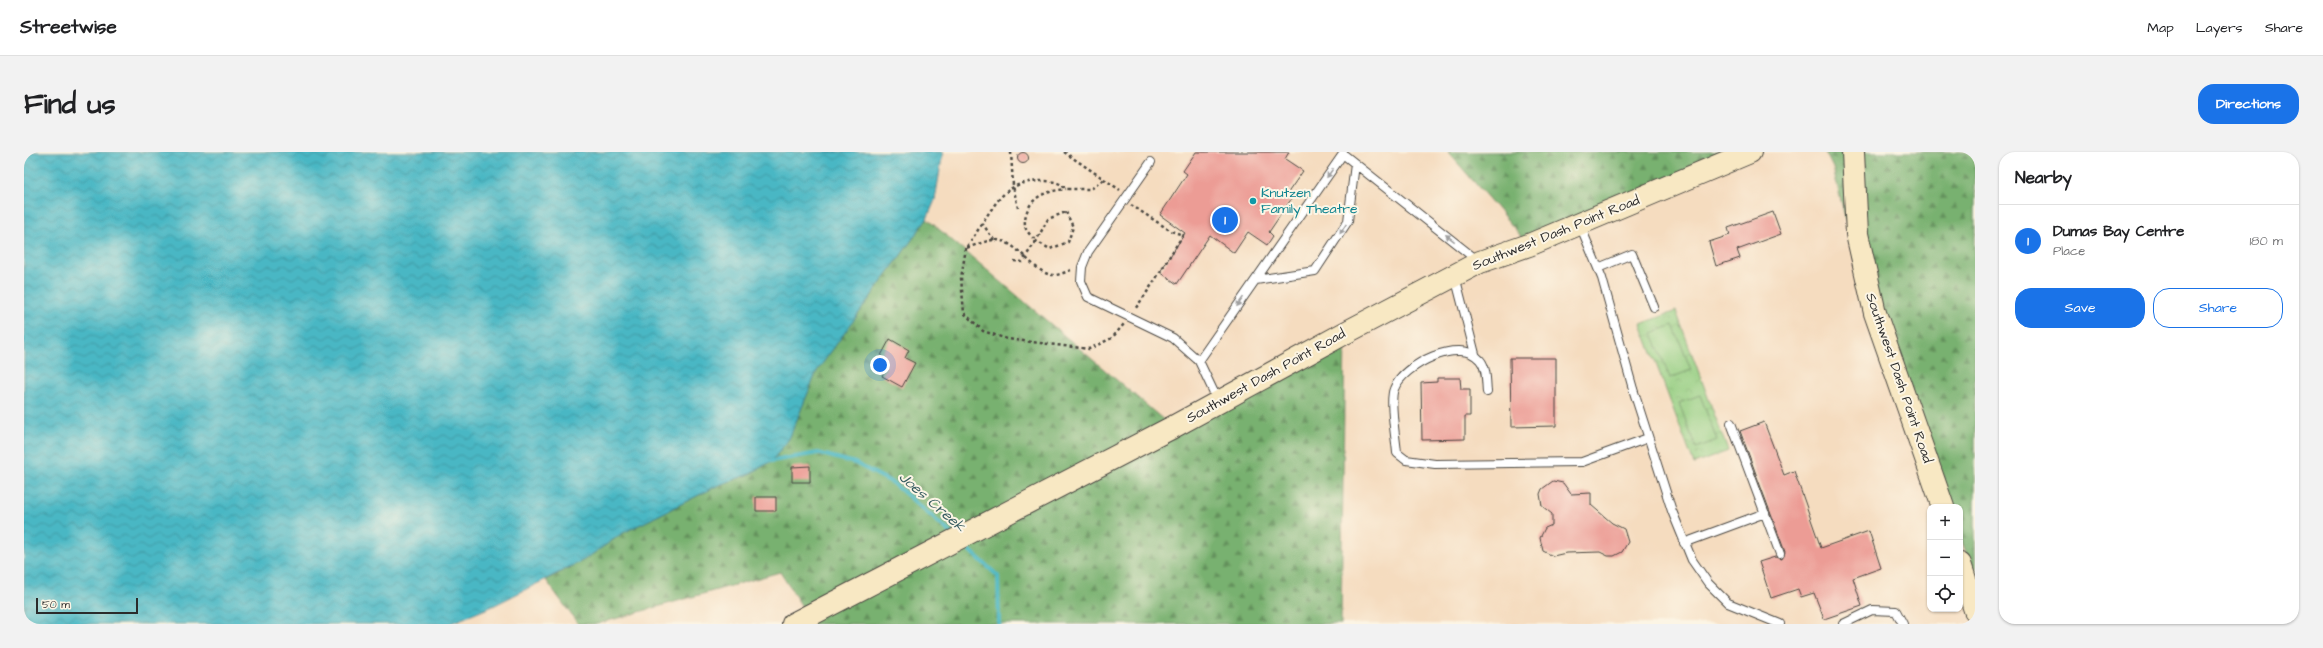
<!DOCTYPE html>
<meta charset="utf-8">
<style>
body{margin:0;font-family:"Architects Daughter",sans-serif;background:#f2f2f2;color:#202124}
.controls{position:absolute;right:12px;bottom:12px;display:grid;overflow:hidden;border-radius:8px;box-shadow:0 1px 3px #0004}
.controls button{width:36px;height:36px;display:grid;place-items:center;padding:0;border:0;border-bottom:1px solid #e0e0e0;background:#fff;color:#202124;font:20px sans-serif}
.scale{position:absolute;left:12px;bottom:10px;width:102px;box-sizing:border-box;padding-left:4px;border:2px solid #2b2b2b;border-top:0;font-size:11px;line-height:14px;white-space:nowrap;color:#2b2b2b;-webkit-text-stroke:3px #fcf5e5;paint-order:stroke}
.you{position:absolute;left:856px;top:213px;width:14px;height:14px;margin:-10px;border:3px solid #fff;border-radius:50%;background:#1a73e8;box-shadow:0 0 0 6px #1a73e833}
.badge{display:grid;place-items:center;width:26px;height:26px;border-radius:50%;background:#1a73e8;color:#fff;font-size:13px;font-weight:700}
.pin{position:absolute;translate:-50% -50%;border:2px solid #fff;box-shadow:0 1px 4px #0006}
.list{margin:0;padding:0;list-style:none}
h2{display:flex;justify-content:space-between;align-items:center;height:52px;margin:0;padding:0 16px;font-size:17px}
h2 small{font-size:13px;font-weight:400;color:#757577}
.list li{display:grid;grid-template-columns:26px 1fr auto;gap:12px;align-items:center;box-sizing:border-box;height:72px;padding:0 16px;border-top:1px solid #e0e0e0}
.list b{display:block;font-size:15px;white-space:nowrap}
.list p{margin:0;font-size:13px;white-space:nowrap;color:#757577}
.list em{font-size:13px;font-style:normal;color:#757577}
.actions{display:flex;gap:8px;padding:12px 16px}
.actions a{flex:1;padding:9px 0;border:1px solid #1a73e8;border-radius:16px;text-align:center;font-size:14px;color:#1a73e8}
.actions .main{background:#1a73e8;color:#fff}
.icon{flex:none;width:22px;height:22px;fill:none;stroke:currentColor;stroke-width:2;stroke-linecap:round;stroke-linejoin:round}
.map{position:relative;flex:none;width:1951px;height:472px;overflow:hidden;border-radius:16px}
header{display:flex;align-items:center;gap:24px;box-sizing:border-box;height:56px;padding:0 20px;background:#fff;border-bottom:1px solid #e0e0e0}
header strong{font-size:19px}
nav{display:flex;gap:22px;margin-inline-start:auto;font-size:14px}
.intro{display:flex;align-items:center;justify-content:space-between;box-sizing:border-box;height:96px;padding:0 24px}
h1{margin:0;font-size:28px}
.button{padding:10px 18px;border-radius:16px;background:#1a73e8;color:#fff;font-size:14px;font-weight:700}
main{display:flex;gap:24px;padding:0 24px}
aside{flex:1;background:#fff;border-radius:16px;box-shadow:0 1px 3px #0004}
.map>svg:first-child{display:block}
.forest{fill:url(#forest-firs);stroke:#526e4e}
.park{fill:url(#park-crowns);stroke:#607c56}
.pitch{fill:#95ce82;stroke:#607c56}
.water{fill:url(#water-waves);stroke:#3a7178}
.lines{fill:none;stroke-linecap:round;stroke-linejoin:round}
.stream{stroke:#49b7c4;stroke-width:4}
.building{fill:#ec9c95}
.lane-casing{stroke:#494641;stroke-width:10}
.secondary-casing{stroke:#494641;stroke-width:24}
.path{stroke:#494641;stroke-width:2.5;stroke-dasharray:3 3;stroke-linecap:butt}
.lane{stroke:#fff;stroke-width:8}
.secondary{stroke:#f8e8c3;stroke-width:22}
.oneway{fill:#a0a0a0}
.culture-dot{fill:#0f9aa8;stroke:#fcf5e5;stroke-width:1.5}
.labels{text-anchor:middle;dominant-baseline:central;stroke-width:4;stroke-linejoin:round;paint-order:stroke}
.culture-label{font-size:14px;fill:#0d838f;stroke:#fcf5e5;text-anchor:start}
.street-label{font-size:14px;fill:#2b2b2b;stroke:#fcf5e5}
.water-label{font-size:15px;font-style:italic;fill:#365c61;stroke:#fcf5e5}
</style>
<header>
<strong>Streetwise</strong>
<nav><a>Map</a><a>Layers</a><a>Share</a></nav>
</header>
<div class="intro"><h1>Find us</h1><a class="button">Directions</a></div>
<main>
<div class="map">
<svg width="1951" height="472" viewBox="0 0 1951 472">
<defs>
<pattern id="forest-firs" width="22" height="20" patternUnits="userSpaceOnUse"><rect width="22" height="20" fill="#78b170"/><path d="M5 1l3.5 6h-7zM16 11l3.5 6h-7z" fill="#63905c"/></pattern>
<pattern id="park-crowns" width="20" height="18" patternUnits="userSpaceOnUse"><rect width="20" height="18" fill="#95ce82"/><path d="M2 6a3 3 0 1 1 6 0M12 15a3 3 0 1 1 6 0" fill="none" stroke="#81b170"/></pattern>
<pattern id="water-waves" width="16" height="10" patternUnits="userSpaceOnUse"><rect width="16" height="10" fill="#49b7c4"/><path d="M0 5q4-4 8 0t8 0" fill="none" stroke="#3d959f"/></pattern>
</defs>
<rect width="100%" height="100%" fill="#fcf5e5"/>
<filter id="ink" filterUnits="userSpaceOnUse"><feTurbulence type="fractalNoise" baseFrequency=".025" numOctaves="2"/><feDisplacementMap in="SourceGraphic" scale="8" xChannelSelector="R" yChannelSelector="G"/><feConvolveMatrix kernelMatrix="1 2 1 2 8 2 1 2 1" color-interpolation-filters="sRGB"/></filter>
<filter id="wash" filterUnits="userSpaceOnUse"><feTurbulence type="fractalNoise" baseFrequency=".012" numOctaves="4" result="noise"/><feDisplacementMap in="SourceGraphic" scale="16" xChannelSelector="R" yChannelSelector="G"/><feGaussianBlur stdDeviation="0.9" result="paint"/><feColorMatrix in="noise" values="0 0 0 0 0 0 0 0 0 0 0 0 0 0 0 0 0 1.4 0 .05"/><feComposite in="paint" operator="in"/></filter>
<g filter="url(#wash)">
<rect width="100%" height="100%" fill="#f5dcbf"/>
<!-- forest -->
<path class="forest" d="M1424,0H1739L1505,93Z
M1801,0H1951V422L1936,385V355H1924L1845,163L1809,16Z
M903,67L1148,275L1321,181L1317,472H789L756,420L573,472H554L522,428L560,408L599,381L695,333L726,322L765,287L793,219Z"/>
<!-- park -->
<path class="park" d="M1652,159L1704,299L1670,312L1617,172Z"/>
<!-- pitch -->
<path class="pitch" d="M1649,173L1667,218L1646,226L1628,181Z
M1676,243L1693,288L1672,296L1655,251Z"/>
<!-- water -->
<path class="water" d="M0,0H919L911,48L903,67L793,219L765,287L748,309L726,322L695,333L599,381L560,408L467,455L425,472H0Z"/>
<g class="lines">
<!-- stream -->
<path class="stream" d="M748,309L794,301L831,311L869,331L928,382
M939,392L974,424L975,472"/>
</g>
<g id="blocks">
<!-- building -->
<path class="building" d="M1172,0H1265L1261,7L1279,19L1263,42L1268,46L1245,80L1249,84L1243,93L1224,80L1210,101L1186,83L1153,132L1136,120L1161,81L1136,63L1163,22L1159,19Z
M993.5 6a5.5 5.5 0 1 1 11 0a5.5 5.5 0 1 1-11 0Z
M1749,60L1757,82L1713,98L1716,106L1692,114L1685,90L1706,83L1704,76Z
M866,187L885,198L881,206L891,211L878,235L858,224L862,216L853,211Z
M1486,206H1532V274L1487,275Z
M1413,226H1436L1437,237H1446V264H1441V287L1398,288L1397,231L1413,230Z
M1740,270L1760,323L1770,319L1797,396L1845,379L1857,416L1829,426L1838,454L1800,467L1790,441L1777,445L1774,437L1747,446L1735,410L1751,405L1758,407L1761,400L1716,279Z
M786,314V330H768V315Z
M1529,329L1539,331L1547,342L1567,341V353L1588,371L1600,377L1604,390L1598,400L1590,404H1584L1576,400L1542,401L1529,404L1519,399L1516,386L1521,376L1528,373V362L1518,354L1516,342L1518,337Z
M732,345H752V359H732Z"/>
</g>
</g>
<g filter="url(#ink)">
<use href="#blocks" fill-opacity="0" stroke="#494641" stroke-width="1"/>
<g class="lines">
<defs>
<path id="lane" d="M1127,10L1064,100L1058,115L1057,129L1064,145L1149,186L1175,209
M1556,73L1578,126L1609,237L1648,359L1668,408L1684,431L1704,451L1756,472
M1574,116L1608,102L1630,155
M1431,124L1451,202
M1232,128L1291,119L1324,69L1331,12
M1463,240C1462,230 1463,216 1456,208C1436,184 1379,213 1370,237C1365,248 1372,287 1373,301L1382,308L1411,312L1558,310L1624,286
M1194,249L1175,209L1319,2L1454,109
M1707,271L1756,402
M1660,391L1741,361
M1819,472L1848,458L1872,459L1879,472"/>
<path id="secondary" d="M1829,0L1833,82L1851,161L1919,355
M1936,412L1951,458
M769,472L1149,275L1321,181L1456,110L1505,93L1726,0"/>
</defs>
<!-- lane casing -->
<use href="#lane" class="lane-casing"/>
<!-- secondary casing -->
<use href="#secondary" class="secondary-casing"/>
<!-- path -->
<path class="path" d="M987,0L989,34L994,56
M1040,0L1096,38
M1107,53L1147,79L1159,83C1143,108 1129,133 1111,157
M1042,60L1049,75L1044,90L1026,97L1012,89L1024,67Z
M958,72L942,96C953,93 968,85 978,89C998,95 1013,125 1032,123C1037,122 1042,120 1047,118
M970,88L958,71C976,45 983,30 1017,29C1027,29 1035,29 1042,37H1067L1080,27
M942,96L937,126L940,161L959,179L983,187L1065,197L1088,186L1100,172
M990,109L998,110L1012,89C1009,86 1004,81 1002,77C1000,72 1001,67 1002,62C1008,43 1024,39 1042,37"/>
<!-- lane -->
<use href="#lane" class="lane"/>
<!-- secondary -->
<use href="#secondary" class="secondary"/>
</g>
<!-- one-way arrows -->
<defs><path id="oneway-solid" d="M-6-.8H1V-3.2L6.5 0L1 3.2V.8H-6Z"/></defs>
<g class="oneway">
<use href="#oneway-solid" transform="translate(1306 21) rotate(125)"/>
<use href="#oneway-solid" transform="translate(1319 77) rotate(124)"/>
<use href="#oneway-solid" transform="translate(1426 86) rotate(-142)"/>
<use href="#oneway-solid" transform="translate(1216 150) rotate(125)"/>
</g>
</g>
<!-- markers -->
<circle class="culture-dot" cx="1229" cy="49" r="4"/>
<g class="labels">
<!-- culture labels -->
<g class="culture-label">
<text x="1237" y="41">Knutzen<tspan x="1237" dy="16">Family Theatre</tspan></text>
</g>
<!-- street labels -->
<g class="street-label">
<text transform="translate(1532 81) rotate(-22)">Southwest Dash Point Road</text>
<text transform="translate(1242 224) rotate(-29)">Southwest Dash Point Road</text>
<text transform="translate(1875 226) rotate(71)">Southwest Dash Point Road</text>
</g>
<!-- water labels -->
<g class="water-label">
<text transform="translate(908 350) rotate(41)">Joes Creek</text>
</g>
</g>
</svg>
<div class="controls">
<button>+</button>
<button>−</button>
<button><svg class="icon" aria-label="locate" viewBox="0 0 24 24"><circle cx="12" cy="12" r="6"/><path d="M12 2v4M12 18v4M2 12h4M18 12h4"/></svg></button>
</div>
<div class="scale">50 m</div>
<div class="you"></div>
<div class="pin badge" style="left:1201px;top:68px">1</div>
</div>
<aside>
<h2>Nearby<small></small></h2>
<ul class="list">
<li><span class="badge">1</span><div><b>Dumas Bay Centre</b><p>Place</p></div><em>180 m</em></li>
</ul>
<div class="actions"><a class="main">Save</a><a>Share</a></div>
</aside>
</main>
